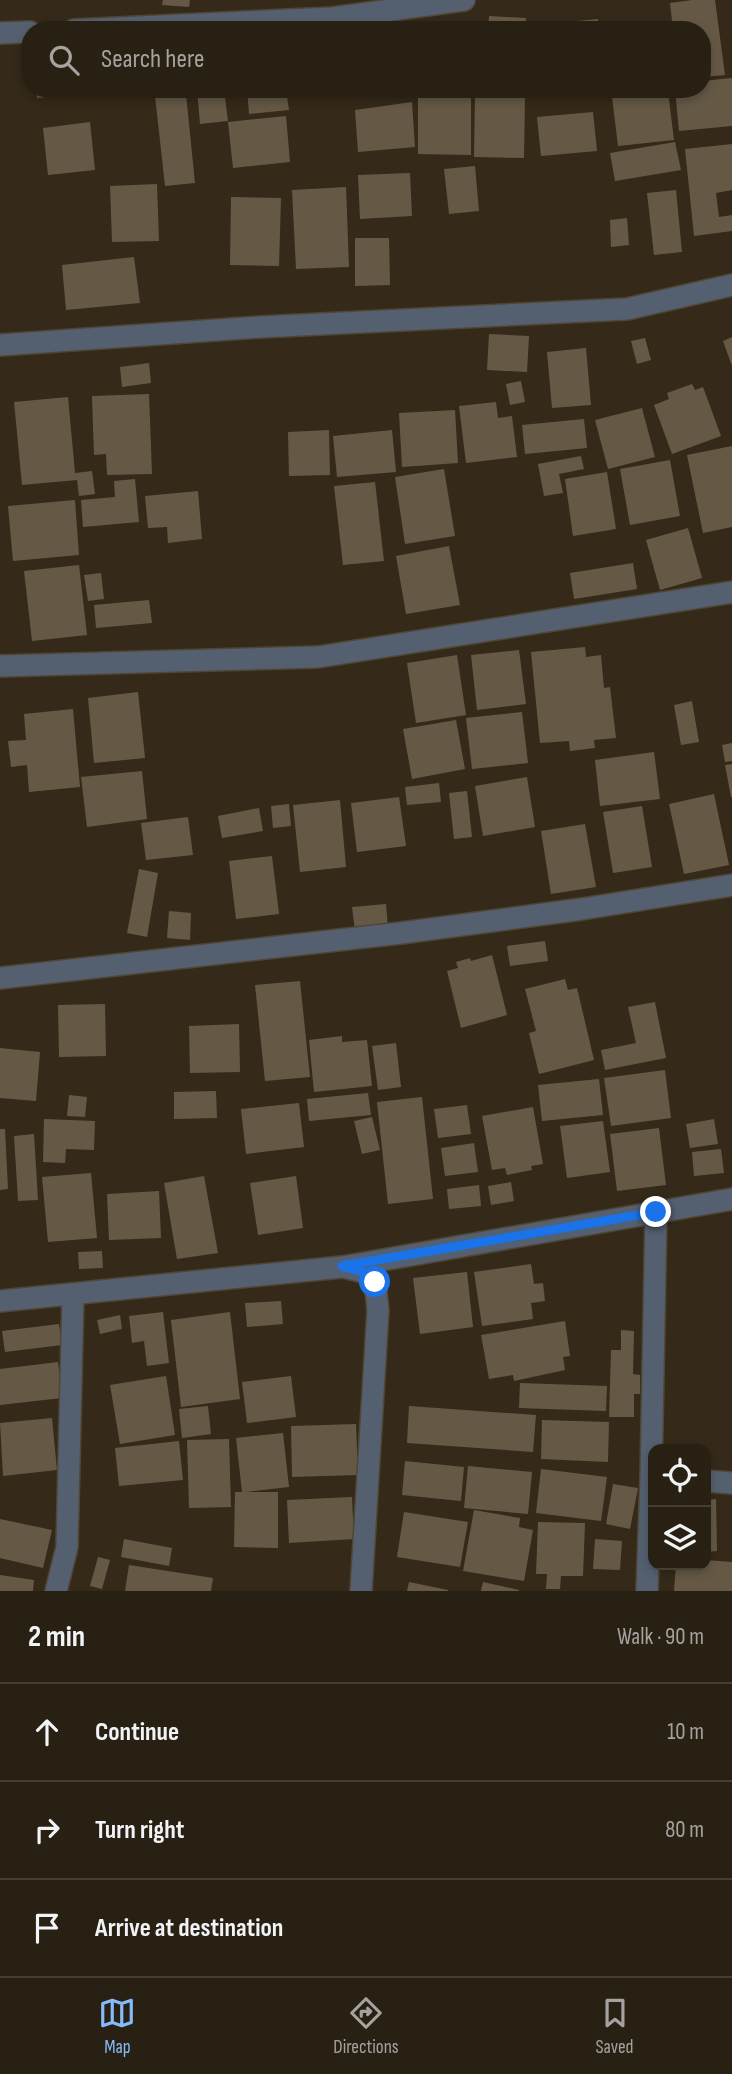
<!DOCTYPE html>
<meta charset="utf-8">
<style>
body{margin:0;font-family:"Sofia Sans Condensed",sans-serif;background:#342d21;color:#f1f3f6}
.controls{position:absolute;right:21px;bottom:21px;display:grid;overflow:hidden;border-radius:14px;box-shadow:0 4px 10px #0003}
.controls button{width:63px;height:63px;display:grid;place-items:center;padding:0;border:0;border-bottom:2px solid #443e33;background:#282013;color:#f1f3f6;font:35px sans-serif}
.stop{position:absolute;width:21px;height:21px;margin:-16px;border:5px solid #1a73e8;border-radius:50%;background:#fff}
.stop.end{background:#1a73e8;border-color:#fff;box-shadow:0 2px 7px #0008}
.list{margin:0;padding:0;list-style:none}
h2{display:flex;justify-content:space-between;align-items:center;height:91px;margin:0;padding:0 28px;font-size:30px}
h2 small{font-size:23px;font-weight:400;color:#a5a3a0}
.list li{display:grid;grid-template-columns:46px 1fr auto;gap:21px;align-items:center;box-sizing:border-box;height:98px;padding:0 28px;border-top:2px solid #443e33}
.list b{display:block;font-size:26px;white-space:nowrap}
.list em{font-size:23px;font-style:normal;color:#a5a3a0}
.icon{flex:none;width:38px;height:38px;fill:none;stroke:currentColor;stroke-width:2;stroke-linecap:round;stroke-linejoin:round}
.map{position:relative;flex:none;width:732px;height:1591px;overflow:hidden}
.search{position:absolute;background:#282013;box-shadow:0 4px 10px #0003;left:21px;right:21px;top:21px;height:77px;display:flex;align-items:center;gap:18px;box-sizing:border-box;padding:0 24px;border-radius:28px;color:#a5a3a0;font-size:26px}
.sheet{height:385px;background:#282013}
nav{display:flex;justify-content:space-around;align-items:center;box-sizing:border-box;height:98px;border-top:2px solid #443e33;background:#282013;font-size:19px;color:#a5a3a0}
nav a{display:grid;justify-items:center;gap:4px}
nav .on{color:#86bbfb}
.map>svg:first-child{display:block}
.building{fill:#655946}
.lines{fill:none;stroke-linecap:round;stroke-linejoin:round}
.street-casing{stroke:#504635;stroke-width:24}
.street{stroke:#54606f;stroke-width:21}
.route{stroke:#1a73e8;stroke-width:9}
</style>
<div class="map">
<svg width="732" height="1591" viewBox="0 0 732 1591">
<rect width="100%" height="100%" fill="#352a19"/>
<!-- building -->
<path class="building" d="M163,0H190L189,7L162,5Z
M692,0H715L725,75L702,77V30H673L670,3Z
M489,16L526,18L525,30H488Z
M598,19L600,30H545V24Z
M666,21L667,30H612V27Z
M732,78V126L679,131L675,89H702V81Z
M36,89H60L61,96L37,98Z
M197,89H224L228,121L200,124Z
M247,89H286L289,110L249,114Z
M389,89H413V93L390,96Z
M418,89H471V155L418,154Z
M552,89H594V91L552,96Z
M668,91L674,140L618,146L612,97Z
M186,94L195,183L165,186L155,96Z
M475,97L525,98L524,158L474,157Z
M412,102L415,147L358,152L355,110Z
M593,112L597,151L541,156L537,117Z
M286,116L290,162L233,168L228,122Z
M90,122L95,170L48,175L43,128Z
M675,142L681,170L615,181L610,153Z
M732,144V190L716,193L719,217L732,215V231L694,236L685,149Z
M475,166L479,211L449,214L444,169Z
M410,173L412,216L360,219L358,175Z
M157,184L159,241L112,242L110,186Z
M346,187L349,267L296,269L292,190Z
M676,190L682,252L654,255L647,193Z
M231,197L281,198L279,266L230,265Z
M627,218L629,245L611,247L610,220Z
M355,238H389L390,285L355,286Z
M134,257L140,303L66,310L62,265Z
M489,334L529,336L527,372L487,370Z
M732,337V366L723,341Z
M645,338L651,360L637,364L631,341Z
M586,348L591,405L552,408L547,352Z
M149,363L151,383L122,387L120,367Z
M521,381L525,402L510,405L506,384Z
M692,384L695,390L703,387L721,436L672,454L654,405L669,399L667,393Z
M149,394L152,474L107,475L106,454L94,455L92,396Z
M68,397L75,473L92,471L95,494L79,496L77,480L22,485L14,402Z
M496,402L498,418L512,416L517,457L466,463L459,406Z
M642,408L655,457L608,469L595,420Z
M455,410L458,463L402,467L399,413Z
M584,419L587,448L525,454L522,425Z
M329,430L330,475L289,476L288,432Z
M392,430L396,472L337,477L333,436Z
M732,446V527L703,533L687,455Z
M581,456L584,469L559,474L563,493L544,496L538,464Z
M670,460L680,516L630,525L620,469Z
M444,469L455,536L405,544L395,477Z
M607,472L616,529L573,536L565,479Z
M135,479L139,522L83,527L81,500L115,497L114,481Z
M375,482L384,561L343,565L334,486Z
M198,491L202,539L168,543L167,527L148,528L145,496Z
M75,500L79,555L13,561L8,506Z
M688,528L702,578L660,590L646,540Z
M449,546L460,605L406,614L396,556Z
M633,563L637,589L574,599L570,573Z
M79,565L87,635L32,641L24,571Z
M101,573L104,599L88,601L84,575Z
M149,600L152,623L96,628L94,605Z
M585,647L586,657L601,655L604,688L610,687L616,738L594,740L595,748L570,751L569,741L540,743L531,652Z
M519,650L526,704L477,710L471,655Z
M457,655L466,715L416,723L407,663Z
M138,692L145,758L94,763L88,698Z
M692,701L699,742L681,745L674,705Z
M73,709L80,787L29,792L27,765L11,767L8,741L26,740L24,714Z
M522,712L528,763L472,769L466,718Z
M456,720L465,769L412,779L403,729Z
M732,743V761L725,762L722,745Z
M654,752L660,799L600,806L595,760Z
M732,764V797H731L725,765Z
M142,771L147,819L87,827L81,777Z
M527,777L535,827L483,836L475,786Z
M439,783L441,802L407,805L405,787Z
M467,791L472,837L454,839L449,793Z
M714,794L729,865L684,874L669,804Z
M399,797L406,846L357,852L351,803Z
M340,800L346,867L300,872L293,805Z
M289,804L291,826L273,828L271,806Z
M642,806L652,867L613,873L603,812Z
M259,808L263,831L222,838L218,816Z
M188,817L193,855L146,860L141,823Z
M585,824L596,887L551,894L541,831Z
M272,856L279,914L236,919L229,861Z
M139,869L158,873L147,937L127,933Z
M386,904L388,928L355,931L352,907Z
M169,911L191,913L190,940L167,938Z
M545,941L548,961L510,966L507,946Z
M492,955L507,1015L461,1028L447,971L458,968L456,962L470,958L471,961Z
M565,979L568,990L577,988L594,1060L539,1074L529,1033L536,1031L525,989Z
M300,981L310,1077L265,1081L255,985Z
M655,1002L666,1058L605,1070L601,1050L636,1043L628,1007Z
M105,1004L106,1056L59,1057L58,1005Z
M239,1024L240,1072L190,1073L189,1026Z
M342,1036V1042L367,1040L372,1086L314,1092L309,1040Z
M396,1043L401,1087L378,1090L372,1046Z
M0,1048L40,1052L36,1101L0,1098Z
M665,1070L671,1118L611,1126L604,1078Z
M599,1079L603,1115L542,1121L538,1085Z
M216,1091L217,1118L174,1119V1092Z
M368,1093L371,1115L309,1121L307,1099Z
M69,1095L87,1097L85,1117L67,1116Z
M422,1097L433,1199L388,1204L377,1102Z
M299,1103L304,1147L246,1154L241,1109Z
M467,1105L471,1134L438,1138L434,1109Z
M533,1107L543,1164L531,1166L532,1170L507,1175L505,1168L492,1170L482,1116Z
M372,1117L380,1150L362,1154L354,1121Z
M44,1119L95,1121L94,1150L66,1149L65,1163L43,1162Z
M714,1119L718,1144L690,1148L686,1124Z
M603,1121L610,1172L567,1178L560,1126Z
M659,1128L666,1185L617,1191L610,1134Z
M0,1129H5L8,1189L0,1190Z
M34,1134L38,1200L18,1201L14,1136Z
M474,1143L478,1172L445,1176L441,1148Z
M721,1149L724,1173L694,1176L692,1152Z
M91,1173L97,1238L48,1242L42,1177Z
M204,1176L218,1253L177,1259L164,1183Z
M296,1176L303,1228L258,1235L250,1183Z
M511,1182L514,1201L491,1205L488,1186Z
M479,1185L481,1206L449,1209L447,1189Z
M159,1191L161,1238L109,1240L107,1194Z
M102,1251L103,1268L79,1269L78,1252Z
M531,1264L534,1284L543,1283L545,1301L531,1303L533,1319L482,1326L474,1272Z
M467,1272L473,1327L420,1334L413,1278Z
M281,1301L283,1324L247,1327L245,1303Z
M163,1312L169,1363L147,1366L144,1341L132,1343L129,1316Z
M230,1312L240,1399L181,1407L171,1320Z
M120,1315L122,1329L100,1334L97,1320Z
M565,1321L570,1356L563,1357L565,1370L514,1381L513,1375L489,1379L481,1335Z
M59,1324L62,1345L5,1352L2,1331Z
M621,1330L634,1331L633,1374L640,1375V1394H634V1417H609L611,1350H621Z
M58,1362L62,1398L0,1405V1369Z
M166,1376L175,1435L120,1444L110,1385Z
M291,1376L296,1417L247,1423L242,1382Z
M520,1383L607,1386L606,1411L519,1408Z
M208,1406L211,1434L182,1438L179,1409Z
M409,1406L536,1415L533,1452L407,1443Z
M52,1418L57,1470L3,1476L0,1423Z
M542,1420L609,1422L608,1462L541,1459Z
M356,1424L358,1475L292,1477L291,1426Z
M283,1433L289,1487L245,1492H278V1548L234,1547L235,1492H242L236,1438Z
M229,1439L231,1507L189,1508L187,1440Z
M179,1441L183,1480L119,1486L115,1448Z
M405,1461L464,1467L461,1501L402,1495Z
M468,1466L532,1472L528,1514L464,1508Z
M541,1469L607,1477L601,1521L536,1513Z
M613,1484L638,1488L630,1529L606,1524Z
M352,1497L354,1539L289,1543L287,1500Z
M716,1499L717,1551L706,1552V1500Z
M474,1510L520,1518L519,1527L533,1530L524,1581L463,1571Z
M404,1512L468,1522L460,1567L397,1557Z
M0,1519L52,1530L43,1568L0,1558Z
M538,1522L585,1523L583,1576H561L560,1589H546L547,1574H536Z
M124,1539L172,1548L169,1566L121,1557Z
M595,1539L622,1541L620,1570L593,1569Z
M98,1557L110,1560L102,1589L90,1586Z
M706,1560L732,1562V1591H674L676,1565H706Z
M129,1565L213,1578L211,1591H125Z
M0,1575L34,1580L33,1591H0Z
M409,1582L448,1590V1591H407Z
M483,1582L519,1590V1591H481Z"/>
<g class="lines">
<defs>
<path id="street" d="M74,30L332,18L464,0
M0,33L30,32
M0,345L260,327L627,309L732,285
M0,666L318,657L732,592
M0,978L401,933L582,909L732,885
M344,1267L364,1272L375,1282L378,1310L361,1591
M0,1301L342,1267L732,1199
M706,1481L732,1483
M56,1591L67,1547L73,1294
M647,1591L651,1478L656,1212"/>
</defs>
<!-- street casing -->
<use href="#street" class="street-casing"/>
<!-- street -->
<use href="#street" class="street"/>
</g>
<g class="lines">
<!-- route -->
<path class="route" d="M375,1282L363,1272L342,1266L656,1212"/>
</g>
</svg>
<div class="controls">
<button><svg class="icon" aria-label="locate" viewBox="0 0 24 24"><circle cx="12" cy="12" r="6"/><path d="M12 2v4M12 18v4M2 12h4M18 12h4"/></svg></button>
<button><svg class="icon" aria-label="layers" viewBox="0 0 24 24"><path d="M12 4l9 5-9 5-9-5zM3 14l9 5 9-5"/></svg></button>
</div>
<div class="stop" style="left:375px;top:1282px"></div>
<div class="stop end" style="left:656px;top:1212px"></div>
<div class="search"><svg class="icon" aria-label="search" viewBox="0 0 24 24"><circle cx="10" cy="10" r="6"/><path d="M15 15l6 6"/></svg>Search here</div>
</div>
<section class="sheet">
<h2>2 min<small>Walk · 90 m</small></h2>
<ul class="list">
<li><svg class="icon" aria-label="ahead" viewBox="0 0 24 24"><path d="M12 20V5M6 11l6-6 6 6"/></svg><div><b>Continue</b></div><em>10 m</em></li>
<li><svg class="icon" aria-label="right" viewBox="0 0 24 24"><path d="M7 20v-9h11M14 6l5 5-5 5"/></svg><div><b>Turn right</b></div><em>80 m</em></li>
<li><svg class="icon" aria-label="arrive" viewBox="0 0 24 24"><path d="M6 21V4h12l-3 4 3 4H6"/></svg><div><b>Arrive at destination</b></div></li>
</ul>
</section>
<nav>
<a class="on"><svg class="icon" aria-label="map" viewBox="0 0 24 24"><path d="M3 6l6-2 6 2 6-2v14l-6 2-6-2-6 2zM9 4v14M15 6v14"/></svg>Map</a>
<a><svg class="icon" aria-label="directions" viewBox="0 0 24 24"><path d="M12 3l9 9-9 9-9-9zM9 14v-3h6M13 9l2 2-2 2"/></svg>Directions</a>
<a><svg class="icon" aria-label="saved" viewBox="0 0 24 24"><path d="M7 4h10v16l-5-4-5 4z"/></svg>Saved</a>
</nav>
